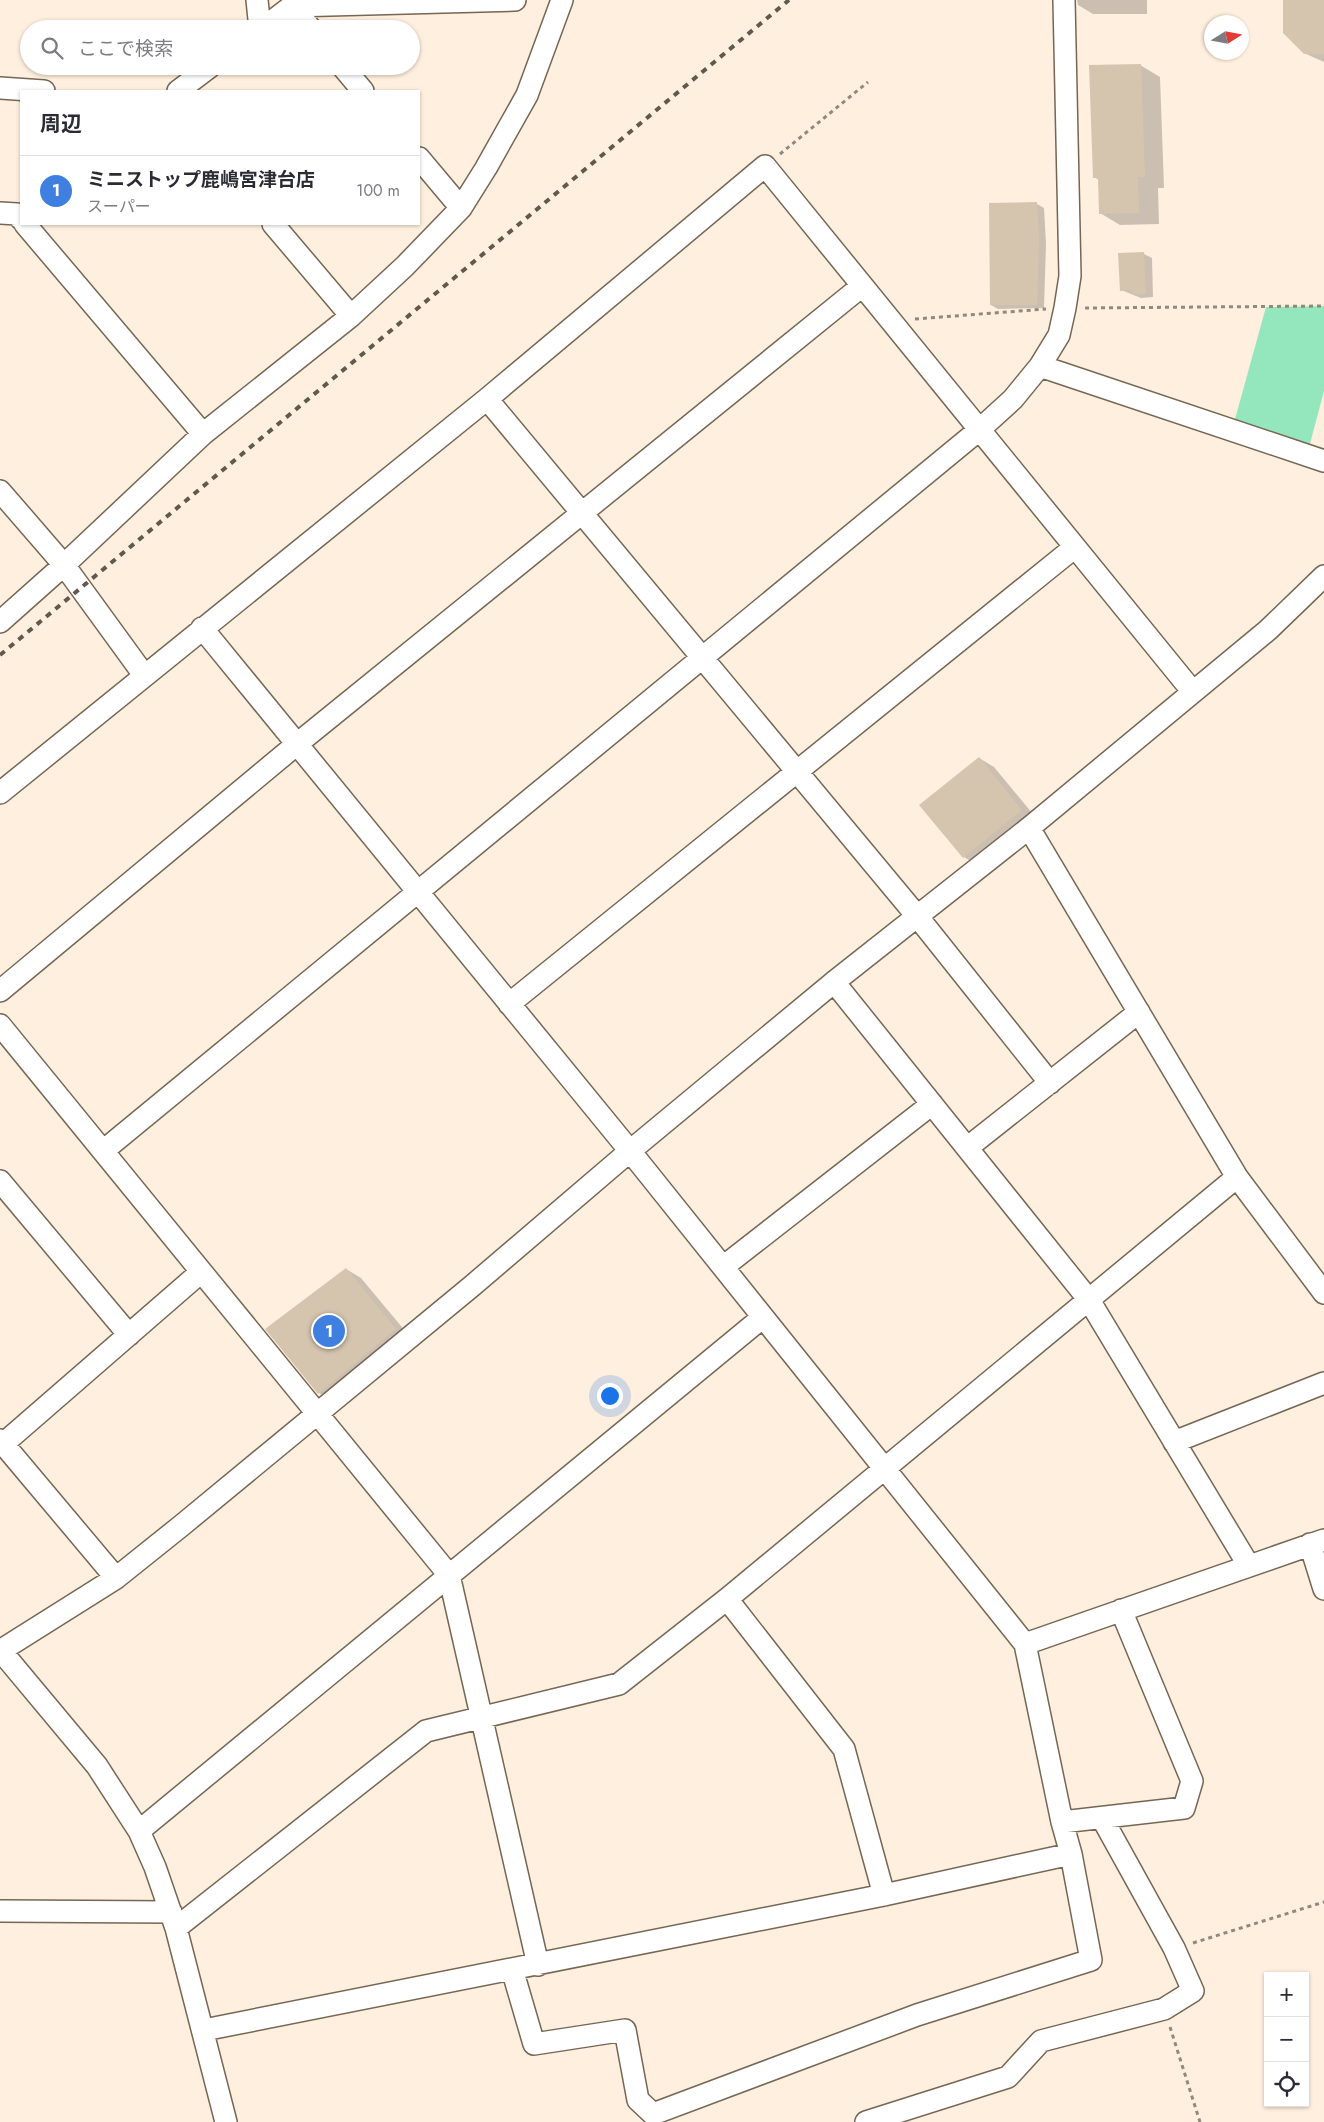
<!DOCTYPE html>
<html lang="ja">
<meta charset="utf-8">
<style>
body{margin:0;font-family:Jost,"Noto Sans JP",sans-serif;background:#f2f2f3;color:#2b2b33}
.controls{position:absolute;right:15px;bottom:15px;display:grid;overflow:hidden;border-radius:0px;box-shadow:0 1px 4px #0004}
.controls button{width:45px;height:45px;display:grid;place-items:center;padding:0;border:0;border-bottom:1px solid #e1e1e2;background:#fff;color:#2b2b33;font:25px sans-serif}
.compass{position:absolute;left:1204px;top:15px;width:45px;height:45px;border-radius:50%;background:#fff;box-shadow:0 1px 4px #0004;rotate:79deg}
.you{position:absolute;left:609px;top:1395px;width:18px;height:18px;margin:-12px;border:4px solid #fff;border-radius:50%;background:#1a73e8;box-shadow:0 0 0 8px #1a73e833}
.badge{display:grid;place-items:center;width:32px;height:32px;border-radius:50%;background:#b45309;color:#fff;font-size:16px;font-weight:700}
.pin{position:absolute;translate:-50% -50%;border:2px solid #fff;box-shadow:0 1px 5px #0006}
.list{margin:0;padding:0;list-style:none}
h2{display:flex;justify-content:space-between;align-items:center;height:65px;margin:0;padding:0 20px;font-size:21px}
h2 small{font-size:16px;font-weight:400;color:#7c7c81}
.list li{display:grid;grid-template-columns:32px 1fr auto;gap:15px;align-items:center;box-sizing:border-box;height:70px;padding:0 20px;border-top:1px solid #e1e1e2}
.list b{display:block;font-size:19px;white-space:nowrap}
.list p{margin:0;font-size:16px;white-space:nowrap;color:#7c7c81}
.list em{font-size:16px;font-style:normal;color:#7c7c81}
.icon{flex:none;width:28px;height:28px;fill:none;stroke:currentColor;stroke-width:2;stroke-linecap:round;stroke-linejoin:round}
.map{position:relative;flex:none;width:1324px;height:2122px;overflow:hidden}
.search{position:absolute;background:#fff;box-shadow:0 1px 4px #0004;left:20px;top:20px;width:400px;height:55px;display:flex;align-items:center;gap:12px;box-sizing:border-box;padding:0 18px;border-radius:28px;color:#7c7c81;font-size:19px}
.panel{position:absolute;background:#fff;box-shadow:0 1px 4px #0004;left:20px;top:90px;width:400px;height:135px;border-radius:0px}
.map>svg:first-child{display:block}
.green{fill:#94e7bc}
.shadow{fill:#0003}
.building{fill:#d5c5af}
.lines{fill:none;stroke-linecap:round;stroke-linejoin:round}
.minor-casing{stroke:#766654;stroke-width:24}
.path{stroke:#93887c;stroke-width:3;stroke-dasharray:4 4;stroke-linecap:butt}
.minor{stroke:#fff;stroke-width:21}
.rail{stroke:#61594e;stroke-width:4;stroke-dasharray:6 6;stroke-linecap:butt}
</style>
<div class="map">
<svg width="1324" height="2122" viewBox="0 0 1324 2122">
<rect width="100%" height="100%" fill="#feefde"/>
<!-- green -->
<path class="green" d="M1324,306V391L1307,455L1232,430L1266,307Z"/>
<!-- shadow -->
<path class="shadow" d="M1077,0H1147V14H1093L1078,5Z
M1284,0H1324V62L1304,53Z
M1140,65L1160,77L1164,188H1158L1159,224L1120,225L1100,213L1099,180L1094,177Z
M1037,204L1044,208L1046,244L1044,308L998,309L991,305Z
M1144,254L1152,258L1153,297L1141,298L1121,290L1120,255Z
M979,758L994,767L1037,819L979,866L964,857L921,806Z
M346,1269L361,1278L411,1338L334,1402L319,1393Z"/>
<!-- building -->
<path class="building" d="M1283,0H1324V54H1304L1283,33Z
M1141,64L1145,177H1138L1139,213L1099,214L1098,178H1093L1089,65Z
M1037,202L1039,239L1037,305H990L989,203Z
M1144,252L1146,294H1132V290L1120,291L1118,253Z
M979,757L1022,810L963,858L919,805Z
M346,1268L396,1329L318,1394L265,1329Z"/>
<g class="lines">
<defs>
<path id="minor" d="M257,0L260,29
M292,6L311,29
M262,29L292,6L515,0
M342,66L363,91
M0,88L44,91
M178,91L211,66
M419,158L461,208
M0,213L17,214L21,219
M25,224L203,434
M273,224L351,316
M1040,366L1324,461
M487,399L917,916L1050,1083
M0,491L64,565L144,675
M0,622L64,565L203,434L351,316L405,266L461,208L486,168L527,95L562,0
M202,628L630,1151L1025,1644L1062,1822L1071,1854L1091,1960L917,2015L653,2114L638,2100L625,2030L534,2044L512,1969
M0,793L487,399L765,166L1193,692
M1029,828L1237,1177L1324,1293
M834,982L1089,1300L1249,1566
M0,991L297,744L862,286
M509,1004L1075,547
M0,1025L449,1575L538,1965
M967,1148L1139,1012
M103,1151L979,430L1013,399L1040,366L1059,335L1065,308L1070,276L1064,0
M0,1181L129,1335
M723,1267L932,1104
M0,1440L116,1578
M1174,1442L1324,1383
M3,1444L201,1272
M1310,1544L1324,1589
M727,1599L844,1749L884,1895
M1025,1644L1324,1540
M0,1651L116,1578L181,1526L472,1286L630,1151L834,982L1029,828L1268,630L1324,576
M1,1651L97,1766L139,1831L155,1867L176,1928L226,2122
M1062,1822L1184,1808L1192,1781L1121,1610
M139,1831L763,1317
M0,1911L171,1912
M176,1928L426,1731L619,1684L727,1599L1237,1177
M204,2030L884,1895L1071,1854
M866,2122L1008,2077L1041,2041L1164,2009L1193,1991L1174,1948L1102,1818"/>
</defs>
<!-- minor casing -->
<use href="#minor" class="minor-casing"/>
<!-- path -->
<path class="path" d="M780,154L868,82
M1085,308L1324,306
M915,319L1046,309
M1193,1943L1324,1902
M1170,2027L1200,2122"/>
<!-- minor -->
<use href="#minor" class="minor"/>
<!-- rail -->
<path class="rail" d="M0,655L789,0"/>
</g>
</svg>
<div class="controls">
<button>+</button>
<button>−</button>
<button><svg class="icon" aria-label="locate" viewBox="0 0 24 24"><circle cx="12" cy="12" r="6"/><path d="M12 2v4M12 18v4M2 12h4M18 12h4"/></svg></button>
</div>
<svg class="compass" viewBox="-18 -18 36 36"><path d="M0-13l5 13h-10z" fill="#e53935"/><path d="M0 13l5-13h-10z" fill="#7c7c81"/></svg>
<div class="you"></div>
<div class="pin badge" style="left:329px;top:1331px;background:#3f7fe0">1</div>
<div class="search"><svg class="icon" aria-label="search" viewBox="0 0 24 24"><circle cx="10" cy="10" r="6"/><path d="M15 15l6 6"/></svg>ここで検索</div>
<section class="panel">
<h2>周辺<small></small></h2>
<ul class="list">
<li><span class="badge" style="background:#3f7fe0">1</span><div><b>ミニストップ鹿嶋宮津台店</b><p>スーパー</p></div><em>100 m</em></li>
</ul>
</section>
</div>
